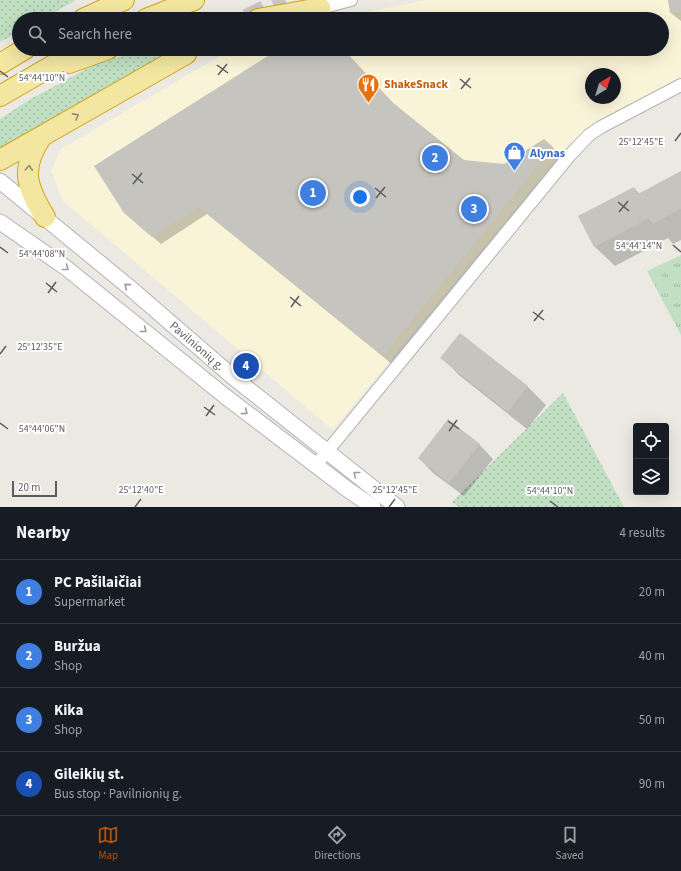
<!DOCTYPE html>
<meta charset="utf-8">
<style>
body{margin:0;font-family:"Source Sans 3",sans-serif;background:#20242c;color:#f1f3f6}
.controls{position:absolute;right:12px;bottom:12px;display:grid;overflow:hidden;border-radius:4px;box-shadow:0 4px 16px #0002}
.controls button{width:36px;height:36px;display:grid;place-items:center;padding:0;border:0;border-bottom:1px solid #363941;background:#171b24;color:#f1f3f6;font:20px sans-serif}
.compass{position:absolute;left:585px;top:68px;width:36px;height:36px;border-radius:50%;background:#171b24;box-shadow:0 4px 16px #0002;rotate:38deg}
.scale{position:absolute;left:12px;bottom:10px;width:45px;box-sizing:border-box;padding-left:4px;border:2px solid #5a5c60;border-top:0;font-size:11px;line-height:14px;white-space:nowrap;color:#5a5c60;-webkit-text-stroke:3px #fff;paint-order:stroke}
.you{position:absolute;left:360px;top:197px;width:14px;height:14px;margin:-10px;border:3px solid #fff;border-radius:50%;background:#1a73e8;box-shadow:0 0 0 6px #1a73e833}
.badge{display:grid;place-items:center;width:26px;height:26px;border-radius:50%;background:#b45309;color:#fff;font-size:13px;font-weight:700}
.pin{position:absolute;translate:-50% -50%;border:2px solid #fff;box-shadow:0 1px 4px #0006}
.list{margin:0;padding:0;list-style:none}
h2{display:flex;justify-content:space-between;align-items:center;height:52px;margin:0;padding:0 16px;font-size:17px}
h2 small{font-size:13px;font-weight:400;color:#9ea1a6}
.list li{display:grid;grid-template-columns:26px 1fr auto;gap:12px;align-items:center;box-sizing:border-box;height:64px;padding:0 16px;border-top:1px solid #363941}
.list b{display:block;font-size:15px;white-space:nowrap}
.list p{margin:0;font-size:13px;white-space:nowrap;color:#9ea1a6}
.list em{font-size:13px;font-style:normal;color:#9ea1a6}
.icon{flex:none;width:22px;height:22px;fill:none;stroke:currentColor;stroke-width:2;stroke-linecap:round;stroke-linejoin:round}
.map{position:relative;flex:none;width:681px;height:507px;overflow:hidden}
.search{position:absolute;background:#171b24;box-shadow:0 4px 16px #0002;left:12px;right:12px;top:12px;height:44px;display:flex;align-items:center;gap:10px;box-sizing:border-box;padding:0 14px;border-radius:22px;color:#9ea1a6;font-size:15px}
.sheet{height:308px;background:#171b24}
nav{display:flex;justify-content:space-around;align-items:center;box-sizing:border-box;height:56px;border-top:1px solid #363941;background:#171b24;font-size:11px;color:#9ea1a6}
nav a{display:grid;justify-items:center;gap:2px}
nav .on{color:#b45309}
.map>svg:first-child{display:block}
.commercial{fill:#f9f3d8;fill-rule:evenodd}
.grass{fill:url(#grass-dots)}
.park{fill:url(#park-tufts)}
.shadow{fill:#0003}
.building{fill:#c6c4be}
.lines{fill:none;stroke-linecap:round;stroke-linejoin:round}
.trunk-tunnel{stroke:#c7c6c1;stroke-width:20;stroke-dasharray:20 10;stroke-linecap:butt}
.minor-casing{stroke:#b2b3b7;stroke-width:14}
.tertiary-casing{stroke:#b2b3b7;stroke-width:17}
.trunk-casing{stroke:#d1a41b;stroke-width:22}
.minor{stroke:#fff;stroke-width:12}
.tertiary{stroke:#fff;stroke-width:15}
.trunk{stroke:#f2e6a0;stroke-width:20}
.oneway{stroke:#8f8c76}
.oneway2{stroke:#9c9da0}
.ticks{fill:none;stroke:#5a5c60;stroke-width:1.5}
.labels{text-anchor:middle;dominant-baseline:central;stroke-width:4;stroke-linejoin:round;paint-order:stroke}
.food-label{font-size:12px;font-weight:bold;fill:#c56008;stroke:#fff;text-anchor:start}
.shop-label{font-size:12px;font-weight:bold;fill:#366cbe;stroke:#fff;text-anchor:start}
.street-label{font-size:12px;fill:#5a5c60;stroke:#fff}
.ticks-label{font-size:10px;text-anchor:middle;fill:#5a5c60;stroke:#fff;stroke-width:4;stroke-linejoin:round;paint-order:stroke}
</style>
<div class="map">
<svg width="681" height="507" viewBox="0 0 681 507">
<defs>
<pattern id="grass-dots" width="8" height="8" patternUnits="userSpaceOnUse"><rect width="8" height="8" fill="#c1e0c3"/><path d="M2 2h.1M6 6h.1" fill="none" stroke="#a0b9a2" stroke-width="1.8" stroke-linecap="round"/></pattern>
<pattern id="park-tufts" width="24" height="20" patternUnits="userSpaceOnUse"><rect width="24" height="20" fill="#c1e0c3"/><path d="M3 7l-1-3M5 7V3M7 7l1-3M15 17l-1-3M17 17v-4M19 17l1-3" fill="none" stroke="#a0b9a2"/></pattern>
</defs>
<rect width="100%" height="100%" fill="#ebe9e1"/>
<!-- commercial -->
<path class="commercial" d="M427,0H681V79L591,128L569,144L333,430L63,201L51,171L61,149L232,49H662V19H330ZM591,74H615V98H591Z"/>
<!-- grass -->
<path class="grass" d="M0,0H76L42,19H19V32L0,42Z
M155,49H173L0,150V119L27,101L101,61Z
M563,393L624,507H459L452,502Z"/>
<!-- park -->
<path class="park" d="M681,255V335L647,271Z"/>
<!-- shadow -->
<path class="shadow" d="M669,0H681V21L671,13Z
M282,49H343L394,104L464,161L504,165L544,140L561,155L392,364L207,214L161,244L125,213Z
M681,172V240L673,244L668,238L615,266L594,246L634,188L640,194Z
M460,334L528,387L546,405L527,429L460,376L442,358Z
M479,444L493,459L464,496L433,473L419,458Z"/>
<!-- building -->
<path class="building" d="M668,0H681V11L670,13Z
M279,49H343L392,102L464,160L504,164L544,139L553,147L383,356L199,207L152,237L124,213L94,166Z
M681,171V209L652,224L649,218L594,247L578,216L634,187L638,194Z
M460,333L528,386L508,412L440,358Z
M448,419L480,444L449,483L418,458Z"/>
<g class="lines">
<!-- trunk-tunnel -->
<path class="trunk-tunnel" d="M247,19L285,0"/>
<defs>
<path id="minor" d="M320,8L351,0
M316,465L570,155L589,135L601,127L681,85"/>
<g id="tertiary">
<path id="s1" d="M0,181L129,287L233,377L397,507"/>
<path d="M0,222L65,267L226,397L347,489L373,507"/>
</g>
<path id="trunk" d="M83,19L124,0
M146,19L194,0
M258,19L320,8
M69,63L108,49
M0,64L25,49
M0,96L81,49
M42,136C20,168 26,186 45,217
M0,160L186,54"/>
</defs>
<!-- minor casing -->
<use href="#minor" class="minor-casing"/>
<!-- tertiary casing -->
<use href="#tertiary" class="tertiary-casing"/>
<!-- trunk casing -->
<use href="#trunk" class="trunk-casing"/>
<!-- minor -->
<use href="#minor" class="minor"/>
<!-- tertiary -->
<use href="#tertiary" class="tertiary"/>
<!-- trunk -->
<use href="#trunk" class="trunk"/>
</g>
<!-- one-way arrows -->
<defs><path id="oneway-chevron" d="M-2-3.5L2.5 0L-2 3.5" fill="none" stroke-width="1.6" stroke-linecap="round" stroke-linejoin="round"/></defs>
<g class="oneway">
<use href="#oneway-chevron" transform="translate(76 116) rotate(-29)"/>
<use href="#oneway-chevron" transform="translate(29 168) rotate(-87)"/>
</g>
<g class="oneway2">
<use href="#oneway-chevron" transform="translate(66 268) rotate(38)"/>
<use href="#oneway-chevron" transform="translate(127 286) rotate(-140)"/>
<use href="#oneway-chevron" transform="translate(144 330) rotate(39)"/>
<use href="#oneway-chevron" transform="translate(245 412) rotate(37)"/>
<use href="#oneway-chevron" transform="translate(356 474) rotate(-142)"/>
</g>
<!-- ticks -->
<path class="ticks" d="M217,65L228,73M0,71L8,77M218,75L227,64M460,79L471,88M461,89L470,78M675,141L681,133M132,174L143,183M133,184L142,173M375,188L386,197M376,198L385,187M618,202L629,211M619,212L628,201M673,245L681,252M0,247L8,253M46,283L57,292M48,293L56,282M290,297L301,306M291,307L299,296M533,312L544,320M534,321L543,310M0,354L6,346M204,407L215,415M206,416L214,405M448,421L459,429M0,423L8,429M449,431L457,420M550,501L558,507M135,507L141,499M389,507L395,499"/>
<!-- icons -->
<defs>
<symbol id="restaurant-pin" viewBox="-11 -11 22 30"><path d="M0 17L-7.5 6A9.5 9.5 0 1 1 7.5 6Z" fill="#e8710a" stroke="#fff"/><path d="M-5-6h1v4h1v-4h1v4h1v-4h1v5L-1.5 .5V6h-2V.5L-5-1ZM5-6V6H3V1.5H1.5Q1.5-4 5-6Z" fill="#fff"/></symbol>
<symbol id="shop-pin" viewBox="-11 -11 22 30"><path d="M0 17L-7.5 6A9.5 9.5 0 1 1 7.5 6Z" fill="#3f7fe0" stroke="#fff"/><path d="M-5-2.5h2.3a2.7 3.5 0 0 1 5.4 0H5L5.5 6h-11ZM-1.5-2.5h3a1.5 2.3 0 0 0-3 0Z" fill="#fff"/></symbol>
</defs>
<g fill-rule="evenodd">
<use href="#restaurant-pin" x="356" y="72" width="25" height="34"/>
<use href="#shop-pin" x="502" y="140" width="25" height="34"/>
</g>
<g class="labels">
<!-- food labels -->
<g class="food-label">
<text x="384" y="84">ShakeSnack</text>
</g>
<!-- shop labels -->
<g class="shop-label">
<text x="530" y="153">Alynas</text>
</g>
<!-- street labels -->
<g class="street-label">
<text stroke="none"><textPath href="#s1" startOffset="257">Pavilnionių g.</textPath></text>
</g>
</g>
<g class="ticks-label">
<text x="42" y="81">54°44'10"N</text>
<text x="641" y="145">25°12'45"E</text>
<text x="639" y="249">54°44'14"N</text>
<text x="42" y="257">54°44'08"N</text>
<text x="40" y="350">25°12'35"E</text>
<text x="42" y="432">54°44'06"N</text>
<text x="141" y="493">25°12'40"E</text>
<text x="395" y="493">25°12'45"E</text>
<text x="550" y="494">54°44'10"N</text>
</g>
</svg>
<div class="controls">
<button><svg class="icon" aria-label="locate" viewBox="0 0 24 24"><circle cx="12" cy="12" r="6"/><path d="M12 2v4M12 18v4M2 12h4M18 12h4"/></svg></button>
<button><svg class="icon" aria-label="layers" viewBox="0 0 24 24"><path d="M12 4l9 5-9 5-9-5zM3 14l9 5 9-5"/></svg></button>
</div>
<svg class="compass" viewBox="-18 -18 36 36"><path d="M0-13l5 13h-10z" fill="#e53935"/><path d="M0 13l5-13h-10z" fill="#9ea1a6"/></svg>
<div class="scale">20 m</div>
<div class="you"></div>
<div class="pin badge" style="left:313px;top:193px;background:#3f7fe0">1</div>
<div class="pin badge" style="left:435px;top:158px;background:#3f7fe0">2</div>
<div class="pin badge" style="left:474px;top:209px;background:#3f7fe0">3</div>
<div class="pin badge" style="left:246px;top:366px;background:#1a4fb4">4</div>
<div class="search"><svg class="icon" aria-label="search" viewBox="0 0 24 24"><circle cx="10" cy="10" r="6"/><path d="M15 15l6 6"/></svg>Search here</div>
</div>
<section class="sheet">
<h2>Nearby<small>4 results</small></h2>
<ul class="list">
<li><span class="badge" style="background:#3f7fe0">1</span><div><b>PC Pašilaičiai</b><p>Supermarket</p></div><em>20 m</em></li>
<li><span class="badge" style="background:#3f7fe0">2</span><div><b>Buržua</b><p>Shop</p></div><em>40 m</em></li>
<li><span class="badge" style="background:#3f7fe0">3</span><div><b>Kika</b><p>Shop</p></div><em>50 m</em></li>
<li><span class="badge" style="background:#1a4fb4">4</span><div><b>Gileikių st.</b><p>Bus stop · Pavilnionių g.</p></div><em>90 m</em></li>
</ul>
</section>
<nav>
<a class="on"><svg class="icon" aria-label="map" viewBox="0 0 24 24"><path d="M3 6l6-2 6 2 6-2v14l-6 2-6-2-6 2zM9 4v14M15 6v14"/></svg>Map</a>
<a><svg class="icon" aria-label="directions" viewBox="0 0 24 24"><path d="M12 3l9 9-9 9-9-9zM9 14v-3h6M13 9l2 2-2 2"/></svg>Directions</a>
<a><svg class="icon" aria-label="saved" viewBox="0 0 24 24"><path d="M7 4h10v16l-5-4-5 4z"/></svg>Saved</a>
</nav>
